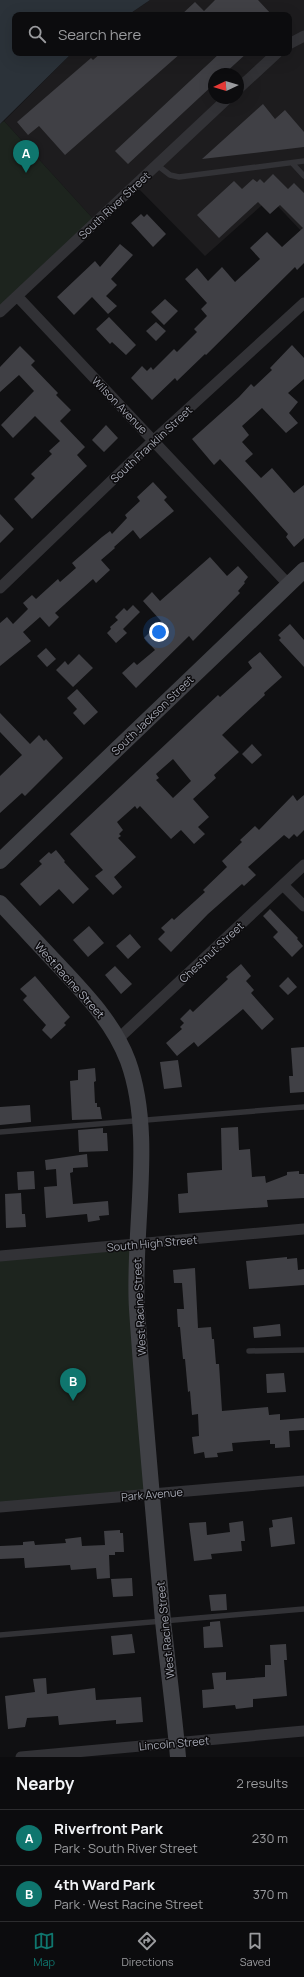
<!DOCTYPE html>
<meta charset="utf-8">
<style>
body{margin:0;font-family:Manrope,sans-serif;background:#151517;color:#f1f3f6}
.compass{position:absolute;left:208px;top:68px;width:36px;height:36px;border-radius:50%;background:#0c0c0e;box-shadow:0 4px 16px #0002;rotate:266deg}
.you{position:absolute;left:159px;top:632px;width:14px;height:14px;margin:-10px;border:3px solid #fff;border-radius:50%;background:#1a73e8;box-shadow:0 0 0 6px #1a73e833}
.badge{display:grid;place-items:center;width:26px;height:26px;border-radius:50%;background:#0f766e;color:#fff;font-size:13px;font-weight:700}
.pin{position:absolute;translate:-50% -33px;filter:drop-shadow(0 1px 2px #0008)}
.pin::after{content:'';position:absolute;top:21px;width:14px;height:12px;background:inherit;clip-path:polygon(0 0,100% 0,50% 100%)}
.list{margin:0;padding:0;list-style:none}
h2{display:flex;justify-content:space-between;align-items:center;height:52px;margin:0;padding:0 16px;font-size:17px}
h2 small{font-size:13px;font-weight:400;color:#9a9b9e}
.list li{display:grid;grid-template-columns:26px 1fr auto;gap:12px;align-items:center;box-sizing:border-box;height:56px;padding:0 16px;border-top:1px solid #2c2c2e}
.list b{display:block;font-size:15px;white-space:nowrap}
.list p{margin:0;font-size:13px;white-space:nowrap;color:#9a9b9e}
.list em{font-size:13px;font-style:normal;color:#9a9b9e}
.icon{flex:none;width:22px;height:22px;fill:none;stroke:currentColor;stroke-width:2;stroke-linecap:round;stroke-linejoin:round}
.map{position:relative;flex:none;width:304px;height:1757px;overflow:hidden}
.search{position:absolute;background:#0c0c0e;box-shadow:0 4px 16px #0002;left:12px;right:12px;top:12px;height:44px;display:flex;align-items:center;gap:10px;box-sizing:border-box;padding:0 14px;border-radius:8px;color:#9a9b9e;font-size:15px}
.sheet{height:164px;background:#0c0c0e}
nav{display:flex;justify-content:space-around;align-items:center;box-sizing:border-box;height:56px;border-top:1px solid #2c2c2e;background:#0c0c0e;font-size:11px;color:#9a9b9e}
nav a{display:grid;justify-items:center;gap:2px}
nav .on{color:#0f766e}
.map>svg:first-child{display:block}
.built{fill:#1d1c1e;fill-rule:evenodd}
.green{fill:#1d241e}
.water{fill:#2b3239}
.building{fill:#404045;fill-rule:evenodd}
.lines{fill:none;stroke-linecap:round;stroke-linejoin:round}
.lane{stroke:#323236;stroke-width:5.5}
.street{stroke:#323236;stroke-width:11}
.secondary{stroke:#404146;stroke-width:16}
.labels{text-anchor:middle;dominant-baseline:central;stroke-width:3;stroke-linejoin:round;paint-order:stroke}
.street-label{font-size:11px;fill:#a3a6b1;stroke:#0c0b0d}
</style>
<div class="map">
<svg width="304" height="1757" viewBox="0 0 304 1757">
<rect width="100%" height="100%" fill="#101012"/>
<!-- built -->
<path class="built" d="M150,0H304V234L270,198L205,256L135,185L96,222L4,121L72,53H289V15H128ZM214,74H238V98H214Z"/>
<!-- green -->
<path class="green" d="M4,121L96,222L0,312V124Z
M137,1244L153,1494L0,1507V1256Z"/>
<!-- water -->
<path class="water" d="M0,0H150L128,15H15V53H72L0,124Z"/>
<!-- building -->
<path class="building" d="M215,0H258L272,15H181L195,2L204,11Z
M101,53H181L65,155L39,126L28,135L17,122L91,58L93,60Z
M220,53H247L224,74H214V84L128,164L115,151Z
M263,104L275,119L285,110L304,132V147L202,159Z
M273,174L288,189L294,183L304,193V263L297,270L295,267L206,355L205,354L177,381L175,378L152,400L131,378L142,366L147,371L151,367L153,370L174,349L177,352L197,332L194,329L207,316L201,309L207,303L185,279L197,268L208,281L222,267L235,282L260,259L250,248L267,232L282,247L303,228L280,205L270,214L258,202L219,238L197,215L234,181L242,189L253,179L257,182L260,179L264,183Z
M141,214L144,217L147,214L166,234L153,247L131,223Z
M120,244L133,255L111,279L117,285L106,296L117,306L108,314L92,297L74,315L57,297L95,261L100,267Z
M165,299L178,311L164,325L151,312Z
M109,317L136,345L126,355L112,342L110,344L96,329Z
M156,322L166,331L156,341L146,331Z
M292,345L304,358V379L288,393L298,402L289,413L298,423L286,433L262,408L242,426L249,435L242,442L253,454L245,461L261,478L272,468L294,493L304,485V538L294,547L286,537L288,534L247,488L220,459L214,465L192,439L239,397L251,384L254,387L272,370L270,368Z
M20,346L35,361L31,365L58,393L56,395L71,410L60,421L85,447L77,455L87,466L32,519L14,499L35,478L31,474L52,454L49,451L60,441L35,416L13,438L1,425L34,391L19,375L0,392V367Z
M106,425L118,438L104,452L92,440Z
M153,482L167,497L164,500L174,511L140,539L133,530L114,547L115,548L101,560L110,570L96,583L93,579L55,613L59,617L49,627L40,617L23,632L31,641L0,666V623L7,617L13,624L28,609L23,603L32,595L36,599L58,579L60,582L76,568L72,563L102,537L110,531L112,534L127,518L125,515L140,501L137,497Z
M0,514L14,529L0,543Z
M210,557L227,576L238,566L248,577L244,582L245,583L238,591L240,593L193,641L189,636L136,688L122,673L134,662L137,665L155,650L144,638L161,621L143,601L152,592L160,601Z
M133,605L140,612L123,629L127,633L116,643L107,633L111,629L110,627L118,620L115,617L124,608L127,611Z
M290,624L304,640V667L279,640L281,638L278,635Z
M46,648L56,659L47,667L37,656Z
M260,652L282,677L264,693L265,695L222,735L239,752L214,775L216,778L193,799L209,817L198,827L205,834L194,844L181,830L171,839L140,806L137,809L135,806L117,822L123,830L119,834L121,836L118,838L136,857L114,877L122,887L113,895L95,876L103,870L70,834L218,695L220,697L252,668L248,662ZM173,759L191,781L173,798L156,780L159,778L156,774Z
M79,654L93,668L73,687L56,670L65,661L68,665Z
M77,689L98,712L84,725L73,713L77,709L67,698Z
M0,713L30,744L39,735L44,741L46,739L63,758L25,796L22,793L0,813V776L22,755L0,732Z
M252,744L262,755L252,764L242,754Z
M293,795L297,801L304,795V830L297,837L294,834L289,839L284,835L248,867L256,875L244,886L242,884L208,914L171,952L158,939L165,932L161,928L172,918L174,920L205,892L203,890L227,867L222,861L242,842L240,840L255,826L259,830Z
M56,850L65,861L64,862L89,889L73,904L59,889L40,906L20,884L42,864L39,861L49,852L51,854Z
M270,909L298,938L297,939L303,946L292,957L273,937L278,932L263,916Z
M89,926L104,943L88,957L73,940Z
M130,934L141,947L128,959L116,946Z
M241,964L251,976L246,981L254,990L251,993L274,1019L262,1030L243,1009L198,1047L194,1042L177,1056L166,1043L182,1029L180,1027L184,1023L180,1019L190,1009L193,1012L228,979L226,977Z
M115,966L132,984L121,994L105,975Z
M35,976L70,1017L64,1023L66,1025L51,1039L42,1030L46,1025L23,1000L27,996L20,989Z
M288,977L297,987L288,995L279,986Z
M304,1047V1092L290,1093L289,1076H293L291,1048Z
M178,1060L182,1087L164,1089L160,1062Z
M95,1068L96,1081L94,1082L95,1103H97V1107H100L102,1119L72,1120L70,1081L78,1080V1070Z
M30,1105L31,1122L0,1125V1107Z
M238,1127L239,1150L250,1149L252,1177L265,1176L266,1183L287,1175V1172L299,1171V1174H304V1198L267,1200L268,1207L179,1213L178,1194L188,1193L187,1173L222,1170L221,1128Z
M103,1128V1133H107L108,1151L79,1152L78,1130Z
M87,1154L88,1167L73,1168V1172L70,1173L73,1204L108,1201L109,1215L99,1216L100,1220L88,1222L87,1214L46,1218L44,1187L57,1186L56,1169L46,1170L45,1160Z
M34,1171L35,1189L18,1190L17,1172Z
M21,1193L22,1214H25L26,1227L6,1228L5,1194Z
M287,1257V1259L297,1258L298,1270L304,1269V1285L249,1289L246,1261Z
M195,1268L198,1328L211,1327L212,1339H214L216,1364H219L222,1411L268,1407L269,1415L280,1414V1420L304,1418V1430L289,1431L290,1447L275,1448V1444H270V1440L232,1443L233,1451L217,1453L218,1457L205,1458L204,1452L194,1454L192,1437L199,1436L198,1414L192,1415L190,1391L188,1392L185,1359H183L180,1327H178L177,1309H184L182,1283H174L173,1270Z
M280,1324L281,1336L254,1338L253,1327Z
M284,1373L286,1392L267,1393L266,1374Z
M292,1517L295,1544L271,1547L269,1528L273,1527L272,1520Z
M243,1521L245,1541H241L242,1551L211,1554L212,1559L194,1561L189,1523L206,1522L207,1535L230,1532L229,1523Z
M120,1530V1533H123L124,1552H115V1555H109L110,1578L97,1579L96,1568L71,1570L70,1565L25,1568L24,1558L0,1559V1546L23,1545V1542L34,1541L35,1545L66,1543L65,1539L81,1537L82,1546L105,1545L104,1531Z
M132,1578L133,1596L113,1597L111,1579Z
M226,1594L227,1610L211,1611L209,1595Z
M220,1621L223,1647L204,1648L203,1627L210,1626V1622Z
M132,1634L135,1653L113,1655L111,1636Z
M286,1644L287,1660H284L287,1696L253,1699V1707L236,1709L235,1705L203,1708L202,1690L214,1689L212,1673L226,1672V1680L265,1677V1665H271L270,1645Z
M46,1678L47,1694L95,1688L96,1700L141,1697L143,1722L116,1724V1720L59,1725L58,1716L27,1718L25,1727L8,1729L5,1696L35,1692L33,1679Z"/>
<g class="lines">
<!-- lane -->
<path class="lane" d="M293,164L304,176
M157,165L170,175L179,177L304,161
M0,1132L304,1107
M249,1351L304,1350
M0,1635L304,1609"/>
<!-- street -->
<path class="street" d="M289,44L304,36
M238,89L277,53
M17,296L288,584
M0,312L228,98
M0,588L154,440L304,303
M283,885L304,906
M118,1039L304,865
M0,1256L304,1229
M0,1507L304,1481
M21,1757L304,1731"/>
<!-- secondary -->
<path class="secondary" d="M0,861L304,570
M0,903C21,925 41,947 62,969C88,997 114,1024 128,1061C155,1136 132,1229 137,1309C144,1413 154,1518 163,1621C168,1667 174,1712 178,1757"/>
</g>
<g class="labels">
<!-- street labels -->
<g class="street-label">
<text transform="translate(114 205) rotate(-43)">South River Street</text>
<text transform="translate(120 405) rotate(46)">Wilson Avenue</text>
<text transform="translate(151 444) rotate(-43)">South Franklin Street</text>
<text transform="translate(152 715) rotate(-44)">South Jackson Street</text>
<text transform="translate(211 952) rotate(-43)">Chestnut Street</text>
<text transform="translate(70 980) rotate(48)">West Racine Street</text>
<text transform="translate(152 1243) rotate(-5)">South High Street</text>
<text transform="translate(139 1307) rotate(-93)">West Racine Street</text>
<text transform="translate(152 1494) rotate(-5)">Park Avenue</text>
<text transform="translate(165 1630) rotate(-96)">West Racine Street</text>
<text transform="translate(174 1743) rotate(-5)">Lincoln Street</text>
</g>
</g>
</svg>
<svg class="compass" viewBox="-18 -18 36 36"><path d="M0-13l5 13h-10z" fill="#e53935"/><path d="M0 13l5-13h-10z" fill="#9a9b9e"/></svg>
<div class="you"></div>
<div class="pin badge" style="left:26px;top:173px">A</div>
<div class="pin badge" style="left:73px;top:1401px">B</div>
<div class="search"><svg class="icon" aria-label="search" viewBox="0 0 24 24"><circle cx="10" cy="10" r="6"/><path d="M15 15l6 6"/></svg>Search here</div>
</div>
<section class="sheet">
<h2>Nearby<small>2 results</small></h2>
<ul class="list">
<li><span class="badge">A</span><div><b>Riverfront Park</b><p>Park · South River Street</p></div><em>230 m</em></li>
<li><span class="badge">B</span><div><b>4th Ward Park</b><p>Park · West Racine Street</p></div><em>370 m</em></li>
</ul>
</section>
<nav>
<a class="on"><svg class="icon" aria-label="map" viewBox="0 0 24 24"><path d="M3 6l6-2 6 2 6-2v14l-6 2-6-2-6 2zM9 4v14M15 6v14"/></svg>Map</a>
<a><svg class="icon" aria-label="directions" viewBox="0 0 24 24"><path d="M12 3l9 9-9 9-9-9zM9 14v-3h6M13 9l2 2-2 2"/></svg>Directions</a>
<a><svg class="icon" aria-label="saved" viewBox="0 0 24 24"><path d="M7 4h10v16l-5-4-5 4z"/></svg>Saved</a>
</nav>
